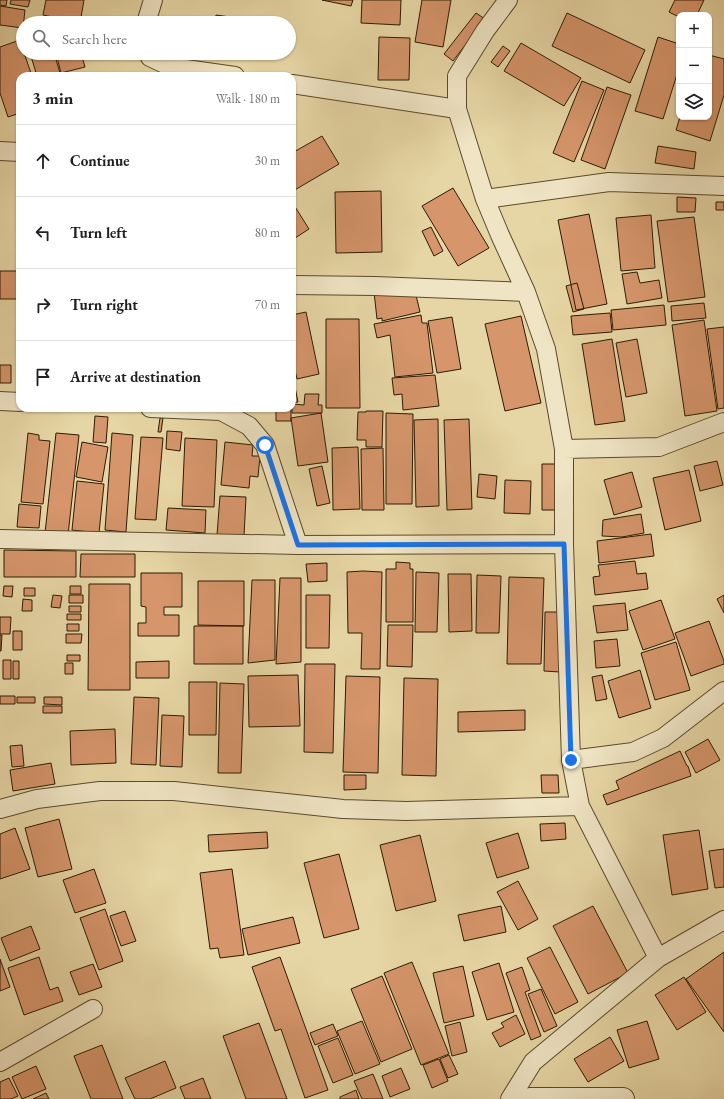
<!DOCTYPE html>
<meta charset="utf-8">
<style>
body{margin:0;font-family:"EB Garamond",serif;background:#f2f2f2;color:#202124}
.controls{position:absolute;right:12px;top:12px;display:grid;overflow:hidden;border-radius:8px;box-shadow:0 1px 3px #0004}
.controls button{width:36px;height:36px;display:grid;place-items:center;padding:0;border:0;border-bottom:1px solid #e0e0e0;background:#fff;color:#202124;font:20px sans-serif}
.stop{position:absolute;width:12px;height:12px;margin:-9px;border:3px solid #1a73e8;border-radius:50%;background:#fff}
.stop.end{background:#1a73e8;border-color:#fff;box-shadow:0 1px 4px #0008}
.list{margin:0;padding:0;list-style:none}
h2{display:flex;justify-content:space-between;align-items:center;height:52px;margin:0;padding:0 16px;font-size:17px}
h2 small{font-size:13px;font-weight:400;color:#757577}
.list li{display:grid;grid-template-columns:26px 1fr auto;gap:12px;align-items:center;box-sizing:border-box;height:72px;padding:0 16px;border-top:1px solid #e0e0e0}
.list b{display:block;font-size:15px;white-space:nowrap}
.list em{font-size:13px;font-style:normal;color:#757577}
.icon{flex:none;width:22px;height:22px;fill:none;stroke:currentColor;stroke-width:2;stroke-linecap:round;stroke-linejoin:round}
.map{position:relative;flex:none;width:724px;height:1099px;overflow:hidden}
.search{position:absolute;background:#fff;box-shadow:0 1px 3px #0004;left:16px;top:16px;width:280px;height:44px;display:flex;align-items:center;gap:10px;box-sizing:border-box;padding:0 14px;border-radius:22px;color:#757577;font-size:15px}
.panel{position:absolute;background:#fff;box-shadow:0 1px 3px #0004;left:16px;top:72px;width:280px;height:340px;border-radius:12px}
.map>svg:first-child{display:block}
.building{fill:#d6956b;stroke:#2c1b02}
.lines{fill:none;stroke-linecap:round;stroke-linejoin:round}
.minor-casing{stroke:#5b4a2b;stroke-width:20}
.tertiary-casing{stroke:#5b4a2b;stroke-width:24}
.minor{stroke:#efe4c4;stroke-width:18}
.tertiary{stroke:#efe4c4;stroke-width:22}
.route{stroke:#1a73e8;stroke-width:5}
</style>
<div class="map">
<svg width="724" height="1099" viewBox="0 0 724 1099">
<rect width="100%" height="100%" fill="#e7d6a5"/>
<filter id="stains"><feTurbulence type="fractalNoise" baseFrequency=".005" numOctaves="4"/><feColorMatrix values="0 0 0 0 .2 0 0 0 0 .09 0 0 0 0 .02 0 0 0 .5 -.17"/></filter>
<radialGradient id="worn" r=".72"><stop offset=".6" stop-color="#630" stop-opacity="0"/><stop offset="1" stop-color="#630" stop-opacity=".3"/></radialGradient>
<!-- building -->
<path class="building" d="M0,0H7L6,6L0,5Z
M11,0H30L28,7L10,4Z
M46,0H84L80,23L43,15Z
M322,0H353L351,6Z
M362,0H401L400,25L361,23Z
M422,0H451L443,47L415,42Z
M675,0H704L697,15H679V17L669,12Z
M0,6L25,10L23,28L0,25Z
M476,13L485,19L453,61L444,54Z
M567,13L645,50L630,83L552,46Z
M216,15L237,18L236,23H215Z
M37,20L61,23H36Z
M379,37L410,38L409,80H378Z
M658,37L679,44V68L663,119L635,111Z
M20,40L23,49V53H24L32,76H20V113L8,117L0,93V47Z
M521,43L581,78L564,106L504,71Z
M503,46L510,51L498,67L491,62Z
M30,53H54L60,73L50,76H37Z
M56,53H81L85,67L61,73Z
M709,55L724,59V95L710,141L676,130L680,117H709Z
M582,81L604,90L574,162L553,153Z
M607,87L631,95L605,169L581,160Z
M322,136L339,164L293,191L292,189V153Z
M658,146L696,152L694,169L655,163Z
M453,188L489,248L458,266L422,206Z
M381,191L382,252L336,253L335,192Z
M677,197L696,198L695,212H677Z
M292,202L309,229L292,240Z
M716,202H724V210H716Z
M589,214L607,304L576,310L558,220Z
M651,215L655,268L621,271L616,218Z
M694,217L705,297L668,302L657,221Z
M431,227L443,251L434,256L422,231Z
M0,271H20V299H0Z
M637,272L640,283L659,280L662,298L627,304L622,274Z
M577,283L584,309L573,312L566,286Z
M415,291L420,312L382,321V318L377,319L374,292Z
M704,303L706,318L672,321L671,306Z
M664,305L666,325L613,330L611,310Z
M306,312L319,374L297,379L292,357V315Z
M610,313L612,332L573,335L571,316Z
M421,315L422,323H427L433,373L395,377L390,335L377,338L374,324Z
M521,316L541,403L505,411L485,324Z
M452,317L461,369L437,373L428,321Z
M326,319H359L360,408H326Z
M704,320L717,411L685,416L672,325Z
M724,327V408L718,409L707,329Z
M612,339L625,421L595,425L582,344Z
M637,339L647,393L626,397L616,343Z
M0,365H11V383H0Z
M292,372L298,402L292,403Z
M435,375L439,406L403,410L402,394L394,395L392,378Z
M305,394H319L318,405H322V413H292V404L304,405Z
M276,408H291V421H276Z
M366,411H383L382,447H366V440H357L358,412H366Z
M321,413L328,462L298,466L291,418Z
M386,413L413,414L412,504H386Z
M95,416L108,417L106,443L93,442Z
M160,418H163L161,432H158Z
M438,419L439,506L416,507L414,420Z
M469,419L472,509L447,510L444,420Z
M167,431L182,432L180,451L166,449Z
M28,433L39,435V440L50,441L43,504L21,502Z
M56,433L79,435L68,535L45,533Z
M112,433L133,435L126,532L105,530Z
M141,437L163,438L156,520L135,519Z
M185,438L217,440L214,507L182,506Z
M82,442L108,447L102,482L76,477Z
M225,442L253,445L252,456H260L258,477L250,476L249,488L221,485Z
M358,447L360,509L333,510L332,448Z
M383,448L384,510H362L361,449Z
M717,461L723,485L700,491L694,466Z
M542,464H561L560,510H542Z
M322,466L330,503L317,506L309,469Z
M689,470L701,521L665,530L653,478Z
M632,472L642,507L614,515L604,480Z
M479,474L497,476L495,499L477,497Z
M505,480L531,481L530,514L504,513Z
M77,481L104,484L99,533L72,530Z
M220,496L246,497L244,536L217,535Z
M19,504L41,506L39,528L17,527Z
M168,508L206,510L205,533L166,530Z
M641,514L644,533L622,537L602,536L603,520Z
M651,534L654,556L599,563L597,541Z
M4,550L76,551V577H4Z
M81,554H135V577H80Z
M635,561L637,574L646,573L648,589L595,595L593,577L600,576L598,565Z
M396,562L410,563V569H413V622H386V569H396Z
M327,563V581L308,582L306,564Z
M363,571L382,572L380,669H361L362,633H348L347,572Z
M416,572L439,573L437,632H415Z
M141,573H182V607H164V615H179V636H138V623H146V607L141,606Z
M448,574H471L472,631L449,632Z
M477,575L501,576L499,633H476Z
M509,577L544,578L541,664H507Z
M280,578H301V662L276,664Z
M252,580H275V660L248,663Z
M198,581H244V626L198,625Z
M89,584H130V690H88Z
M4,586H13L12,597L3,596Z
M70,586H81V594H70Z
M24,588H35V596H24Z
M53,595L62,596L60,608L51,607Z
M69,595H83V603H69Z
M306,595H330L329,648H306Z
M724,595V613L717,599Z
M23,599L32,600V611H22Z
M661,600L675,639L643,650L629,611Z
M625,603L628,630L597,633L593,606Z
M69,606H81V612H69Z
M545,612H561L560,672L544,671Z
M67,614H81V620H67Z
M0,617H11L10,634H0Z
M709,621L724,661V664L691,676L675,633Z
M67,624H79V631H67Z
M388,625H413L412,667L387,666Z
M194,626H243V664H194Z
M13,631H22V650H13Z
M66,634H82L81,643H66Z
M0,635H2L1,651H0Z
M617,639L620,666L596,668L594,641Z
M676,642L690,690L655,700L641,653Z
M67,655H80V661H67Z
M3,660H11V679H3Z
M13,661H19V679H13Z
M169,661V678H136V662Z
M65,663H73V674H65Z
M305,664H335L333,753L304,752Z
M640,670L651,708L619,718L608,681Z
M298,675L300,726L249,727L248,676Z
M602,675L607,699L596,701L592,677Z
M346,676L380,677L378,773L343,772Z
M404,678L438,679L436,776L402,775Z
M189,682H217L216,735H189Z
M220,683L244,684L241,773H218Z
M0,696H15V704H0Z
M17,697H35V703H17Z
M44,697H62V705L44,704Z
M134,697L159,698L156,765L131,764Z
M43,706H62V713H43Z
M525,710V730L458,732V712Z
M162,715L184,716L182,767L160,766Z
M115,729L116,763L71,765L70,731Z
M708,739L720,760L696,773L685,752Z
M22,745L24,766L12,767L10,746Z
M680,751L687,766H688L691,776L607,805L603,795L619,789L616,781Z
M51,763L55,784L13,791L10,770Z
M344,775H366V789L344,790Z
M541,775H558L559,793H542Z
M59,819L72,869L38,877L25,828Z
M565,823L566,839L541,841L540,824Z
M15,828L30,869L0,879V834Z
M699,830L708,889L672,895L663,835Z
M267,832L268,848L209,852L208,835Z
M518,833L529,868L497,878L486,843Z
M420,835L436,901L396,911L380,845Z
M724,849V887L715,888L709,851Z
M339,854L359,929L324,938L304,863Z
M94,869L106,903L75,913L63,880Z
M232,869L244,955L220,958L218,948L210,949L200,873Z
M518,881L538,919L518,930L497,892Z
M501,906L506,932L464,941L458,915Z
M593,906L628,973L588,994L553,926Z
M105,909L123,961L99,970L80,918Z
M125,911L136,941L121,946L110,916Z
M293,917L300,943L248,955L242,929Z
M31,926L40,949L10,961L1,938Z
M550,947L578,1002L555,1014L527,958Z
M724,952V1032L686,979Z
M39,957L50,990L58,987L63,1001L24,1015L8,968Z
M280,957L328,1090L305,1098L281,1029L275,1031L252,967Z
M0,959L10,987L0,991Z
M412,962L449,1054L421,1065L384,973Z
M499,963L514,1012L487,1020L472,972Z
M93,964L102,987L79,995L70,972Z
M463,966L474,1016L444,1023L433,973Z
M522,967L530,990L525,992L541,1036L531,1040L506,973Z
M382,976L412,1049L381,1062L351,989Z
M684,977L706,1012L677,1030L655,995Z
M541,989L557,1026L544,1032L528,994Z
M516,1015L525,1034L500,1047L492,1033L504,1027L501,1023Z
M362,1021L380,1064L355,1074L337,1031Z
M647,1021L659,1059L629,1068L617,1030Z
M460,1022L467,1052L452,1056L445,1026Z
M259,1023L287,1099H246L223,1036Z
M333,1024L338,1036L315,1045L310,1033Z
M610,1037L624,1061L588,1082L574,1059Z
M338,1038L353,1075L333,1083L318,1046Z
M102,1045L123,1099H91L74,1056Z
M449,1055L458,1074L448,1078L440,1059Z
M439,1059L448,1081L432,1088L423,1065Z
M165,1061L176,1088L150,1099H135L125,1078Z
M36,1066L46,1089L22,1099L12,1077Z
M401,1068L410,1089L390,1097L382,1076Z
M373,1074L383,1099H362L354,1081Z
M9,1078L18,1096L11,1099H0V1082Z
M203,1078L211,1099H185L180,1087Z
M356,1090L359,1099H340V1097Z
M46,1093L49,1099H33Z"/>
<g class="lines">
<defs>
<path id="minor" d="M508,0L485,31L457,76V109L485,199L500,235L526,292L546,349L564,449V544L571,760
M146,23L153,0
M149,53L150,57L171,67L235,76
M292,84L457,109
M0,151L20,152
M485,199L609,182L724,186
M292,285L375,286L526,292
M0,401L20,402
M150,408L221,411L249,426L265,445L298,545
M564,449L659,447L724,422
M0,539L298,545L564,544
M0,809L37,799L100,791H174L343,809L406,811L580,806
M658,958L724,920
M0,1062L93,1009
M510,1099L533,1062L658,958L580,806L571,760L633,752L663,738L724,691"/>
<path id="tertiary" d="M530,1099H623"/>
</defs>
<!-- minor casing -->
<use href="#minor" class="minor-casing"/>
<!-- tertiary casing -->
<use href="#tertiary" class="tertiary-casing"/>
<!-- minor -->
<use href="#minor" class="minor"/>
<!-- tertiary -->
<use href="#tertiary" class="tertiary"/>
</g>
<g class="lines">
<!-- route -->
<path class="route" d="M265,445L298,545L564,544L571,760"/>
</g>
<rect width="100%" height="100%" filter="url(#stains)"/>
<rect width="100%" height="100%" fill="url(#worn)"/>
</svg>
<div class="controls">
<button>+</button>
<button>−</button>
<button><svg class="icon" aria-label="layers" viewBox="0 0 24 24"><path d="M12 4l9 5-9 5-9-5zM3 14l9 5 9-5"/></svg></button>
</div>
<div class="stop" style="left:265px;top:445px"></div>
<div class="stop end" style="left:571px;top:760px"></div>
<div class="search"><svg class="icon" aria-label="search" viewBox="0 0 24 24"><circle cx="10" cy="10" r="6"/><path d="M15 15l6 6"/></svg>Search here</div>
<section class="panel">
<h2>3 min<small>Walk · 180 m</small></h2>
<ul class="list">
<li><svg class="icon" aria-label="ahead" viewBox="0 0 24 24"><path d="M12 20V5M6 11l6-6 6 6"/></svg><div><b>Continue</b></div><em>30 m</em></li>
<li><svg class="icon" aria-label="left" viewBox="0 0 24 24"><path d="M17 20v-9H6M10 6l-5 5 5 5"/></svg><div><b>Turn left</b></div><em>80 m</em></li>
<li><svg class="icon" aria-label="right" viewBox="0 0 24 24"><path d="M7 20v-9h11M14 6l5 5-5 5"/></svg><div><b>Turn right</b></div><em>70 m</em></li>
<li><svg class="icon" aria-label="arrive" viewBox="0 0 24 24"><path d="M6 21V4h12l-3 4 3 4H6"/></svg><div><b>Arrive at destination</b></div></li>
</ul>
</section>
</div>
